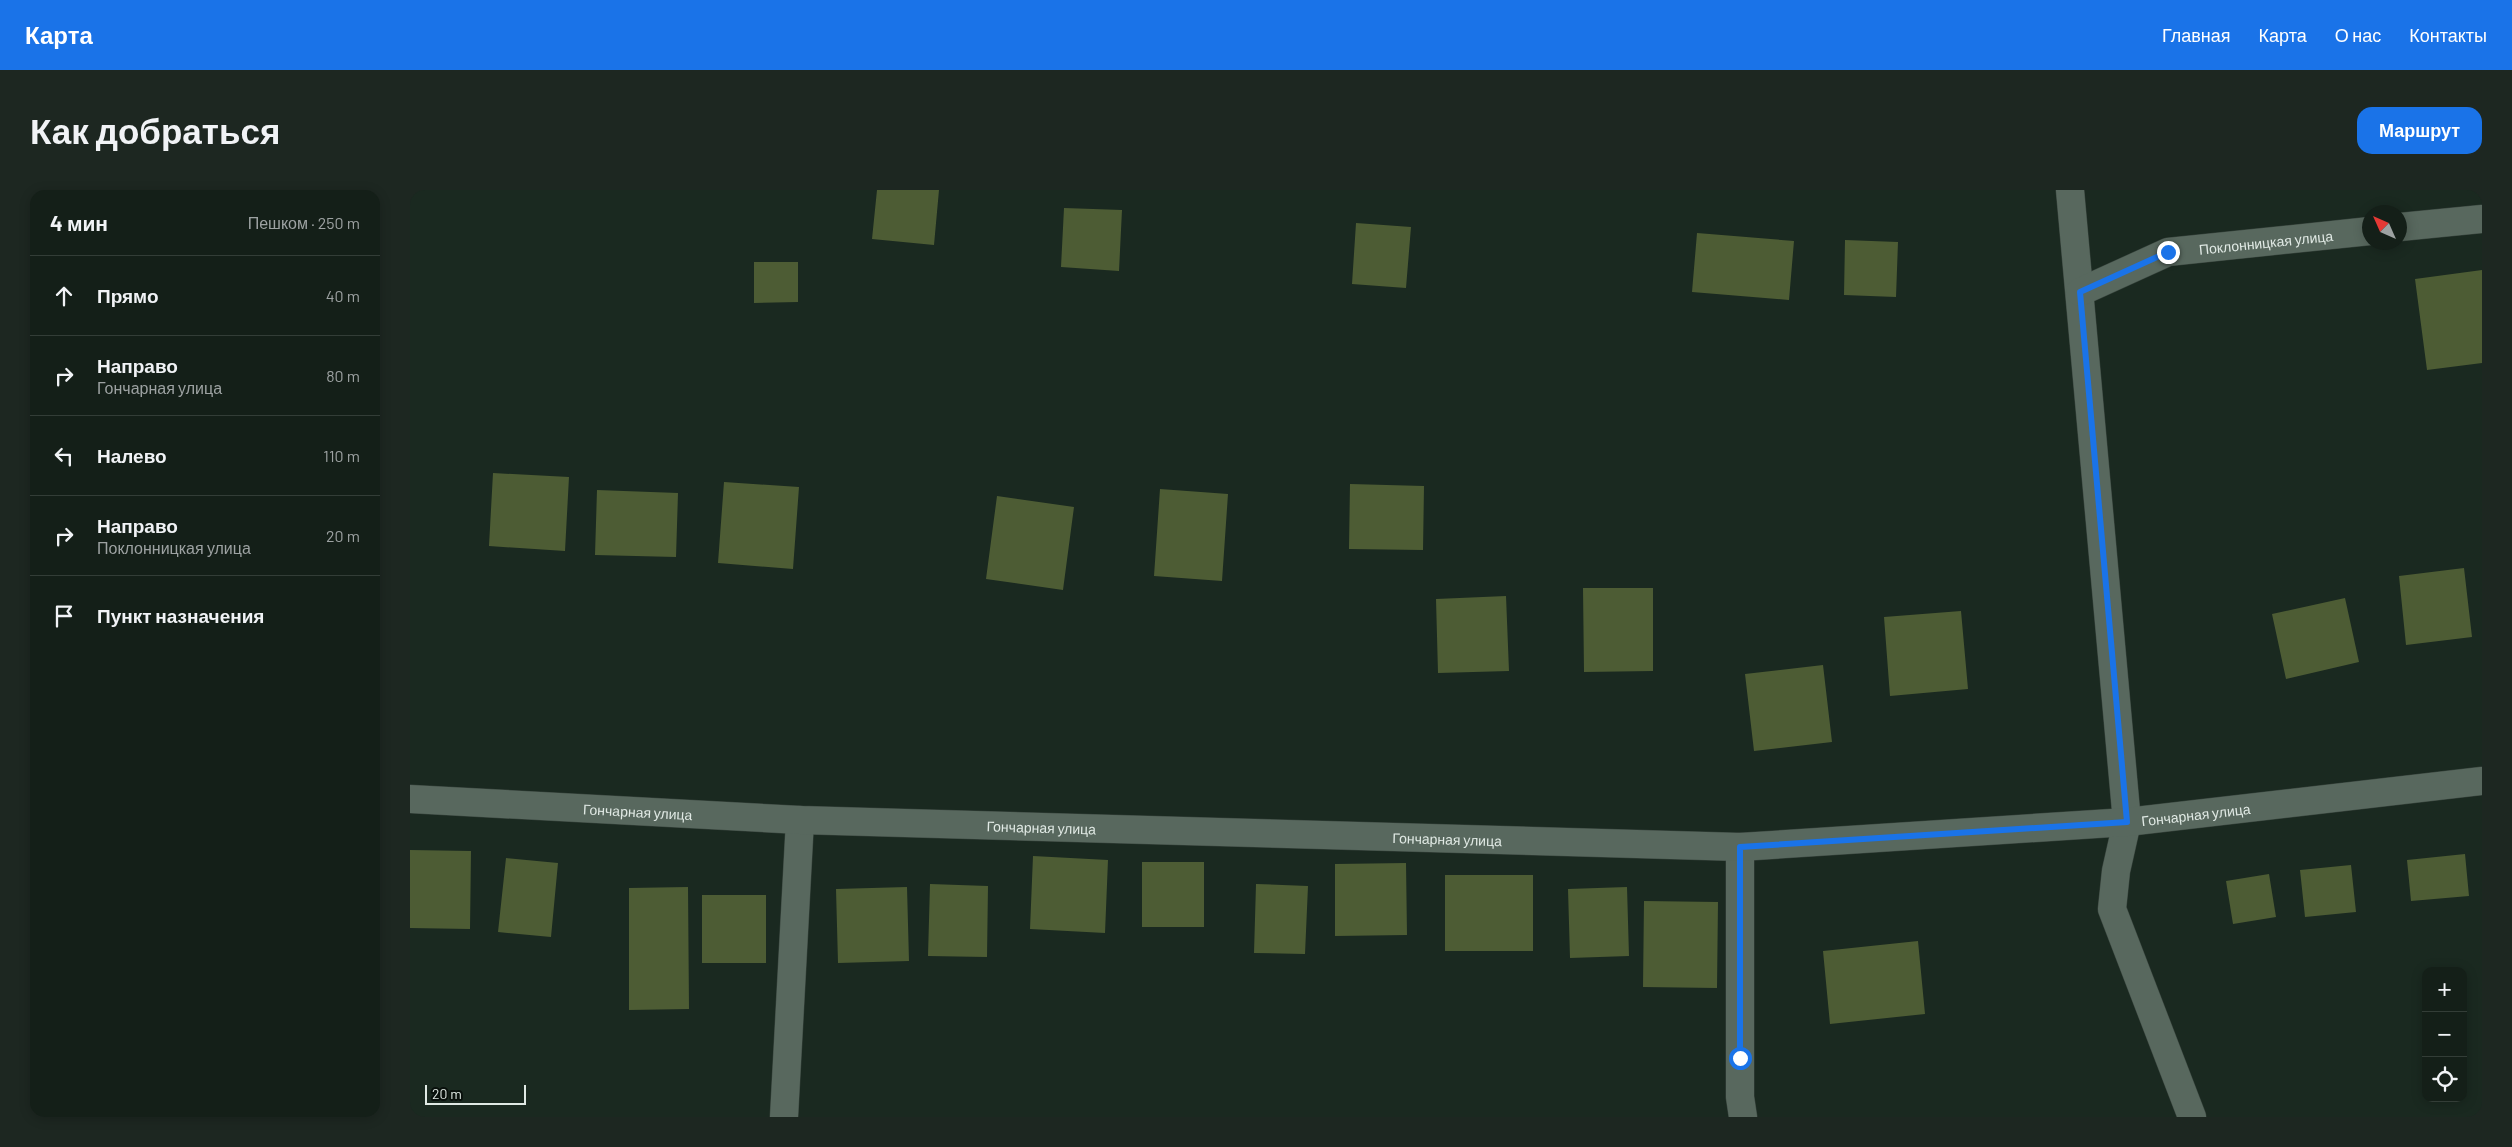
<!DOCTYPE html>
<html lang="ru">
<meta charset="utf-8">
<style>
body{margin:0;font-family:Barlow,sans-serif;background:#1d2721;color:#f1f3f6}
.controls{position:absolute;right:15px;bottom:15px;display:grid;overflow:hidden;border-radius:10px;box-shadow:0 2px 12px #0003}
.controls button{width:45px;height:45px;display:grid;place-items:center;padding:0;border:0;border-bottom:1px solid #333d37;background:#141f18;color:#f1f3f6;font:25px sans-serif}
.compass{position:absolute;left:1952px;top:15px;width:45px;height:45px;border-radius:50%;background:#141f18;box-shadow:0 2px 12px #0003;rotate:315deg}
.scale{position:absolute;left:15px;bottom:12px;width:101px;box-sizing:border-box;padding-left:5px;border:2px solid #e0e9e4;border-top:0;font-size:14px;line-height:18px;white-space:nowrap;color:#e0e9e4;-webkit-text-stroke:4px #09100c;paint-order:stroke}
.stop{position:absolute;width:15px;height:15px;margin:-11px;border:4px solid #1a73e8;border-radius:50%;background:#fff}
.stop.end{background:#1a73e8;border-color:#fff;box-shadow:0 1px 5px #0008}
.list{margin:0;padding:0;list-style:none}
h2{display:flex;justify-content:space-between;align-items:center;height:65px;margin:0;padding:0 20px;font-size:21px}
h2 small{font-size:16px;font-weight:400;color:#9da2a2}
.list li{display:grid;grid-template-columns:32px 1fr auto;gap:15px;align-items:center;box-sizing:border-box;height:80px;padding:0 20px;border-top:1px solid #333d37}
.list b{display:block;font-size:19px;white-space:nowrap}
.list p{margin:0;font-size:16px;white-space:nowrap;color:#9da2a2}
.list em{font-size:16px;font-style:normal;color:#9da2a2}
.icon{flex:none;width:28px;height:28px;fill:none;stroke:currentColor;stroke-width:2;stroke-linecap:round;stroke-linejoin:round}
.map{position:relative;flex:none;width:2072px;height:927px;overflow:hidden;border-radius:15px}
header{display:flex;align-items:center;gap:30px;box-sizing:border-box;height:70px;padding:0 25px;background:#1a73e8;color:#fff}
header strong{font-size:24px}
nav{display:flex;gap:28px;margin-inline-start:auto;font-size:18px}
.intro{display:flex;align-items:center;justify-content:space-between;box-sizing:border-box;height:120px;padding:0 30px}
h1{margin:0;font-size:35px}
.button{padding:12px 22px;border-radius:15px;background:#1a73e8;color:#fff;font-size:18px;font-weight:700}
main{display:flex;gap:30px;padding:0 30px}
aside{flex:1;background:#141f18;border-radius:15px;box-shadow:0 2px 12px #0003}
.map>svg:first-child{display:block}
.building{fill:#4d5c34}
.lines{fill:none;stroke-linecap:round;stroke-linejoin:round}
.minor-casing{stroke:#39453e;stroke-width:29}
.tertiary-casing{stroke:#39453e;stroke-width:29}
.minor{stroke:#58685e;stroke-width:28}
.tertiary{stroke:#58685e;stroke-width:28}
.route{stroke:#1a73e8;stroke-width:6}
.labels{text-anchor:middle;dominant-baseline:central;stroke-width:4;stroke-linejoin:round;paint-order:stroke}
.street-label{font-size:14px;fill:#e0e9e4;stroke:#09100c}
</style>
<header>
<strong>Карта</strong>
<nav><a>Главная</a><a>Карта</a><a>О нас</a><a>Контакты</a></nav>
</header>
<div class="intro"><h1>Как добраться</h1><a class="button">Маршрут</a></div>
<main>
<aside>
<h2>4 мин<small>Пешком · 250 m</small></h2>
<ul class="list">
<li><svg class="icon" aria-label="ahead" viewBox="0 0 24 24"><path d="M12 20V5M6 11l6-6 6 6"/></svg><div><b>Прямо</b></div><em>40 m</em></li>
<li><svg class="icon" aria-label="right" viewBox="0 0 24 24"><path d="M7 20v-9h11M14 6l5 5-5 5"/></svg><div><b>Направо</b><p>Гончарная улица</p></div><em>80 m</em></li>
<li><svg class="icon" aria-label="left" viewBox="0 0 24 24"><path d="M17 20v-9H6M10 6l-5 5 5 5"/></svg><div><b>Налево</b></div><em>110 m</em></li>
<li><svg class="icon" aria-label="right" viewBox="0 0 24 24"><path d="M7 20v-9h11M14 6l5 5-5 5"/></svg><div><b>Направо</b><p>Поклонницкая улица</p></div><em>20 m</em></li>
<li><svg class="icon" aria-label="arrive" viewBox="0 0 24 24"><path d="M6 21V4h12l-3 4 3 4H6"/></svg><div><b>Пункт назначения</b></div></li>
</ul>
</aside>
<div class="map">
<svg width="2072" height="927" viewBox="0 0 2072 927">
<rect width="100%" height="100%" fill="#1a2920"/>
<!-- building -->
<path class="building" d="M467,0H529L524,55L462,49Z
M654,18L712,20L709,81L651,77Z
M946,33L1001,37L996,98L942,94Z
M1287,43L1384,51L1379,110L1282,102Z
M1435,50L1488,52L1486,107L1434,105Z
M344,72H388V112L344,113Z
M2072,80V173L2017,180L2005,89Z
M83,283L159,287L155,361L79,356Z
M314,292L389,297L383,379L308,373Z
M940,294L1014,296L1013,360L939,359Z
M750,299L818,304L812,391L744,386Z
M187,300L268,303L266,367L185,365Z
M587,306L664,317L653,400L576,389Z
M2054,378L2062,447L1996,455L1989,386Z
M1173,398H1243V481L1174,482Z
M1096,406L1099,481L1028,483L1026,409Z
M1935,408L1949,472L1876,489L1862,424Z
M1551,421L1558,499L1480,506L1474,427Z
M1413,475L1422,552L1344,561L1335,484Z
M0,660L61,661L60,739L0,738Z
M2055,664L2059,706L2001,711L1997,670Z
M623,666L698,670L695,743L620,739Z
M96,668L148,673L141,747L88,742Z
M732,672H794V737H732Z
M996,673L997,745L925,746V674Z
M1941,675L1946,722L1895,727L1890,680Z
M1859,684L1866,727L1823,734L1816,691Z
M1035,685H1123V761H1035Z
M520,694L578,696L577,767L518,766Z
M846,694L898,696L895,764L844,763Z
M278,697L279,819L219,820V698Z
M497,697L499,771L428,773L426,699Z
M1217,697L1219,766L1160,768L1158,699Z
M292,705H356V773H292Z
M1234,711L1308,712L1307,798L1233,797Z
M1508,751L1515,824L1420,834L1413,761Z"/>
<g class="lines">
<defs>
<g id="minor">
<path d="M1660,0L1717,632L1706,681L1702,719L1782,927"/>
<path d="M1990,37L2072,29"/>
<path id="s1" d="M1670,102L1758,62L1960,41"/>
<path d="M1330,657V907L1333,927"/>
<path d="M374,927L390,630"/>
</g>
<g id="tertiary">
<path id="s2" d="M0,609L390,630L1330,657L1717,632L2072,591"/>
</g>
</defs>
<!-- minor casing -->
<use href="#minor" class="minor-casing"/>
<!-- tertiary casing -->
<use href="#tertiary" class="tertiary-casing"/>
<!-- minor -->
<use href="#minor" class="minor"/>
<!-- tertiary -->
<use href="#tertiary" class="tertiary"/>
</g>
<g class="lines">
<!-- route -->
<path class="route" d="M1330,868V657L1717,632L1670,102L1758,62"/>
</g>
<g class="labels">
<!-- street labels -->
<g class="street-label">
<text stroke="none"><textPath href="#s1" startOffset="195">Поклонницкая улица</textPath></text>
<text stroke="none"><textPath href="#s2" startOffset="228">Гончарная улица</textPath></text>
<text stroke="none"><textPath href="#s2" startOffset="1788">Гончарная улица</textPath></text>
<text stroke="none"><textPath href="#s2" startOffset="632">Гончарная улица</textPath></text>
<text stroke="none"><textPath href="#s2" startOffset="1038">Гончарная улица</textPath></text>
</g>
</g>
</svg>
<div class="controls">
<button>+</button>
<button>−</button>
<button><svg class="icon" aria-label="locate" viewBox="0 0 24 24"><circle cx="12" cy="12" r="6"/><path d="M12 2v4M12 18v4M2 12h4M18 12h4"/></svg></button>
</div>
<svg class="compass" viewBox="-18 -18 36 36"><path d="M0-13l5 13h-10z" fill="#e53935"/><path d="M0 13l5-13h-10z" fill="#9da2a2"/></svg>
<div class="scale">20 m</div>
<div class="stop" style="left:1330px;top:868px"></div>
<div class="stop end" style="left:1758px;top:62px"></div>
</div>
</main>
